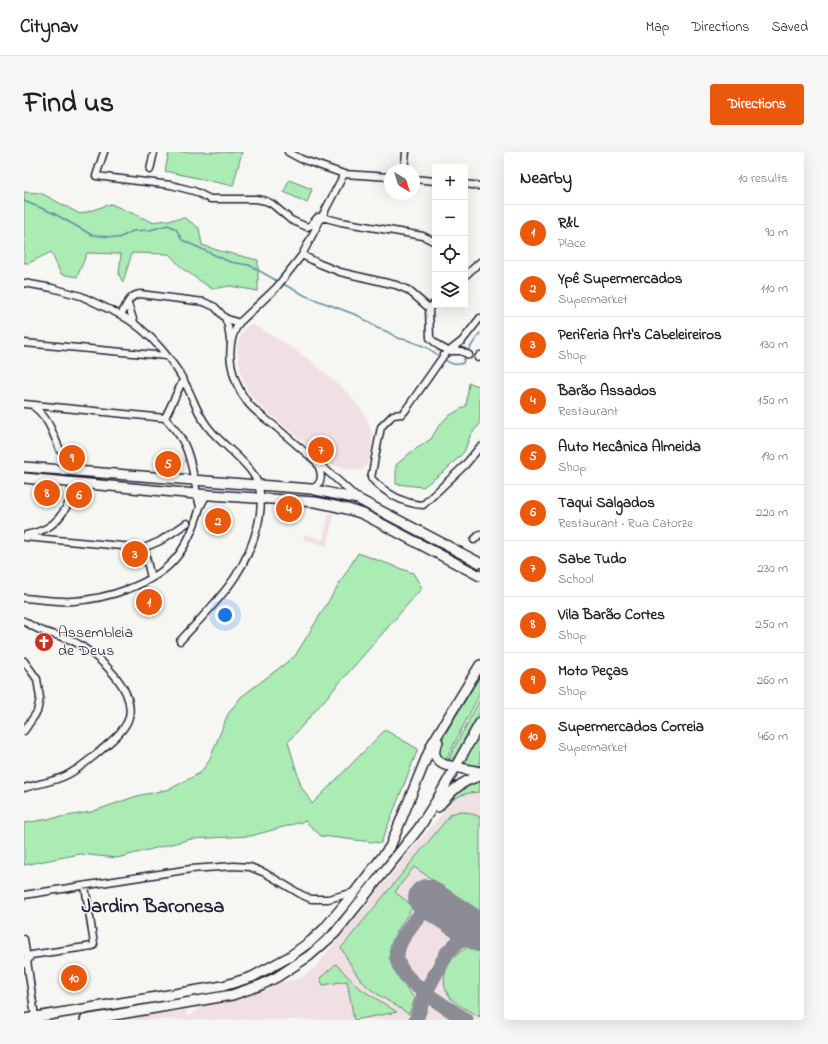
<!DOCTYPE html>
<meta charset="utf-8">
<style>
body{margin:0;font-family:"Indie Flower",sans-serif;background:#f6f6f6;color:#202124}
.controls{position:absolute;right:12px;top:12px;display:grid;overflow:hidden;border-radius:4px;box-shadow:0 4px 16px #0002}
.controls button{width:36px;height:36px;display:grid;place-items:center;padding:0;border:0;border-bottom:1px solid #e0e0e0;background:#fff;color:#202124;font:20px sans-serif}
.compass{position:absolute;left:360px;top:12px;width:36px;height:36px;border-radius:50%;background:#fff;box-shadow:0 4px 16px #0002;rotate:142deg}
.you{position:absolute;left:201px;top:463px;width:14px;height:14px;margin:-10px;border:3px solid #fff;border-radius:50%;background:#1a73e8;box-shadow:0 0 0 6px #1a73e833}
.badge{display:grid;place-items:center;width:26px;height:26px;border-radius:50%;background:#ea580c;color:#fff;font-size:13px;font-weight:700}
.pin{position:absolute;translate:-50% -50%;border:2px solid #fff;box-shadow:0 1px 4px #0006}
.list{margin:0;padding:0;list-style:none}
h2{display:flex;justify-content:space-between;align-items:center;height:52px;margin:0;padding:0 16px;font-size:17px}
h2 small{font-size:13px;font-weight:400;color:#757577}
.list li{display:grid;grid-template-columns:26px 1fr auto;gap:12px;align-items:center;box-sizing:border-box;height:56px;padding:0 16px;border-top:1px solid #e0e0e0}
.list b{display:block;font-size:15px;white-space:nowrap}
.list p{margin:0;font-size:13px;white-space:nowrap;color:#757577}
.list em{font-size:13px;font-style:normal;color:#757577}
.icon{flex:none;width:22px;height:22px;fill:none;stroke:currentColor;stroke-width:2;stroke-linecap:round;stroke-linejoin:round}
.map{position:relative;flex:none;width:456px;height:868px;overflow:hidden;border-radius:4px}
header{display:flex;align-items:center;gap:24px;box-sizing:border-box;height:56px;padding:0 20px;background:#fff;border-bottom:1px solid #e0e0e0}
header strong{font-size:19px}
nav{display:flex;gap:22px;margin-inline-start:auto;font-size:14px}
.intro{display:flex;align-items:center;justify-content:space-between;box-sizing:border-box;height:96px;padding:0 24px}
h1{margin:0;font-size:28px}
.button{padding:10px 18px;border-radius:4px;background:#ea580c;color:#fff;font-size:14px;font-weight:700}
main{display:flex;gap:24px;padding:0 24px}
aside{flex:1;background:#fff;border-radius:4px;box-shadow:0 4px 16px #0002}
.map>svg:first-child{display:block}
.built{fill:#f1e0e3}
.green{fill:#abebb4;stroke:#668678}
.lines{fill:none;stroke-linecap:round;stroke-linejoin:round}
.stream{stroke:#608ea3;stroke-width:1.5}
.taxiway{stroke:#8c8c96;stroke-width:15}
.runway{stroke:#8c8c96;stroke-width:38}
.street-casing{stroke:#22223b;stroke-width:9}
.secondary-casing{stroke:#22223b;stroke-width:12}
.street{stroke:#f6f6f2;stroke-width:6}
.secondary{stroke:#f6f6f2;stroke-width:9}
.labels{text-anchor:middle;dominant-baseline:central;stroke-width:3;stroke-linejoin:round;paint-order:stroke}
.poi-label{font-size:16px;fill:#22223b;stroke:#f6f6f2;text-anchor:start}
.district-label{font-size:20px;font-weight:bold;fill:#22223b;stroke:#f6f6f2}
</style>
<header>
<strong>Citynav</strong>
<nav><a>Map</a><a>Directions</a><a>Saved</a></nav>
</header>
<div class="intro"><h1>Find us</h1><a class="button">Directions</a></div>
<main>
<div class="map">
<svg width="456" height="868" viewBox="0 0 456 868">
<rect width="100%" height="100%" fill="#f6f6f2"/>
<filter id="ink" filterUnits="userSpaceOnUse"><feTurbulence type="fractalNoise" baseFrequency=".025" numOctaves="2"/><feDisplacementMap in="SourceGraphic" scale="8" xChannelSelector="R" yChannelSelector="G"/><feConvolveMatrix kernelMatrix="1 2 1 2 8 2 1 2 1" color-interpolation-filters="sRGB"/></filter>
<g filter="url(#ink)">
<!-- built -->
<path class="built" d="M227,172L263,192L288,210L323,240L341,262L348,281L347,300L343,313L337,319L307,313L234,252L225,241L220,230L216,219L213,194L217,182L222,175Z
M305,361L310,363L303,394L279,387L281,382L299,388Z
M456,640V868H92L161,856L163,864L168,863H169L168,860L173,859V855L205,848L221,844L250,832L277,826L292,814L300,804L424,654L433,645L444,641Z"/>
<!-- green -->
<path class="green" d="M145,0H218L209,34L141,19Z
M265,28L288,37L283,51L260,40Z
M0,40L17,41L56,62L87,52L128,70L161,66L175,76L178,93L196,99L234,108V139L206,134L188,137L159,117L145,102L108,101L99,130L95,123L97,102L63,101L53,125L37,122L27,100L5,111H0Z
M445,231L456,234V272L447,282L440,300L422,318L399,335L372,332V313L386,301L407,287L414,275L423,265L442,254Z
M334,401L389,421L398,436L264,590L277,634L288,652L361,578L394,597L357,691L297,684L281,669L227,684L167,687L93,706L56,702L0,713V671L67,660L113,644L146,637L176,621L185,609L204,562L217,545L271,504Z
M456,524V541L422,608L415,605L414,594Z
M456,547V560L431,605L424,608Z
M452,588L456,590V614L439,611Z
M456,628V640C436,641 432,645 418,658C430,643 438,634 456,628Z
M436,659L446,661L456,665V760L390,715L371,740L389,754C383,765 371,780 367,792C360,812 380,832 391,847L385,862C370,852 346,840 335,826C328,816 323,806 317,796L427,662Z
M445,795H456V865C448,860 430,852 425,844C412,824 427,803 445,795Z
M312,812L334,835L373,860L330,868L323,829L299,833L296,826Z"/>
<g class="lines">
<!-- stream -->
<path class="stream" d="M0,49L29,61L68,83L95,86L109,79L126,78L144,73L152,77L158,88L206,110L225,113L255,130
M259,132L282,144L335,164L353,176L364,180L373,186L383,188L402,195L417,205
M443,200L456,181
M420,207C426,212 432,214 439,211L441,204"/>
<!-- taxiway -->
<path class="taxiway" d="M421,758C403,757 396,760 386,775C380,784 372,794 373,806C376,830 423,855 442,868
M392,868L401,841L423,801L435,789L445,785L456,786"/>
<!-- runway -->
<path class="runway" d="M403,746L456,781"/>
<defs>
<path id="street" d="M80,0L72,24L147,33L170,39L186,47H232L242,49L248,52L267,68L283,75L287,73L294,65H298L317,70L399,84L411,90
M264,0L277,7L320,22L366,25
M126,18L130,0
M380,18L382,0
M320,22L278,103L252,136L215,171C199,195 207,229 224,251C231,260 243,268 252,275C279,299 307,321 333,346
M390,27L411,29
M441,32L456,34
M278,103L296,112L316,120L372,133L384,138L405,156L411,151
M441,124L456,110
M0,131L28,136L57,144L97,163C102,154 105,143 116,142L180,150L191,155L201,166
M104,152L110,170
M405,156L406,186L415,194L424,199H437L445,203
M97,163C126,179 153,212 166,241C170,250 173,258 178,266C190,288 216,302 229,322C248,350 228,399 211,425C196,448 175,468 156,489
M456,166L438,189L420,203L381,259L378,262L369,263L357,275L347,326C360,340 379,352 399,353L441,313L456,295
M206,188L204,174L201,166L215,171
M0,191L142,204
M454,206L456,203
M0,252L141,266
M9,254C26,267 28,281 37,300C41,307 45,313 49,320
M141,266C148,274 157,283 161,294C169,311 171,336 176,355L183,342
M141,266L159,228
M287,337C300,332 298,321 293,311
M2,383C22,379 33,372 43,354C46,349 48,345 47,339
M0,385L120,396L136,389L163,371
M450,388L456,382
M120,396L127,426
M0,446C16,447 33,450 49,449C82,447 129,433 151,407C164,392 171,373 176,355
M0,469C6,473 12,477 19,479C32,484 44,485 56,493C77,507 111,536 105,565C102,578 85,591 76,599C65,608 54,618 41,624C28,630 13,632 0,636
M0,509L13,527L16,546L13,560L0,579
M0,743L167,717L210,714L226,715L241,721L278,743L287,747H304L331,740
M0,787L11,865
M0,812L3,810L7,803L69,794L70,792L61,734"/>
<path id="secondary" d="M0,315L287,337L334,347L456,411
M0,326L172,342L291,350C307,353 323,356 339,362L456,424
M414,590C408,599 410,608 421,613L456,620
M414,655C426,640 437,629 456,624
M0,867L199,834L228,825L265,805L287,789L300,777L331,740L366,695L408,592L456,513
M61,868L208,843L237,833L253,825L285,804L311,781L395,676L413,648L456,571"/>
</defs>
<!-- street casing -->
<use href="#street" class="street-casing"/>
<!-- secondary casing -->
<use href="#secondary" class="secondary-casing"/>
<!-- street -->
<use href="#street" class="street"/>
<!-- secondary -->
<use href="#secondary" class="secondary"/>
</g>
</g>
<!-- icons -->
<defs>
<symbol id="church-disc" viewBox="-11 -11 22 22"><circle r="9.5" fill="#c8321e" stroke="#f6f6f2"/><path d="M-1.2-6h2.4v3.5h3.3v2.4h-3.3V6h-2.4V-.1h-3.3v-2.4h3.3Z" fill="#fff"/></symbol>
</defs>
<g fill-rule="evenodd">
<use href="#church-disc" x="9" y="479" width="22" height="22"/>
</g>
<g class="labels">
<!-- poi labels -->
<g class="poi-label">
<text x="34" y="481">Assembleia<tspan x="34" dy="18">de Deus</tspan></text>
</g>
<!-- district labels -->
<g class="district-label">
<text x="129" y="755">Jardim Baronesa</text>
</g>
</g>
</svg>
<div class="controls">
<button>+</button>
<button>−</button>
<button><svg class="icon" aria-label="locate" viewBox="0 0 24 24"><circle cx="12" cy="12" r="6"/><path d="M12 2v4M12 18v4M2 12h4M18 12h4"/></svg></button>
<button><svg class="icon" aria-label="layers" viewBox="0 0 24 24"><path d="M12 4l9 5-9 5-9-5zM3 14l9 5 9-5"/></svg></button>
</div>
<svg class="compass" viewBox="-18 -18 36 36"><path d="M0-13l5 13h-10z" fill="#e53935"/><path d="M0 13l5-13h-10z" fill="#757577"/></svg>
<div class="you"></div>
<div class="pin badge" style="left:125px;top:450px">1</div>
<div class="pin badge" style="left:194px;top:369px">2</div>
<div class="pin badge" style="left:111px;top:402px">3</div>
<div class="pin badge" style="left:265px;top:357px">4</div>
<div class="pin badge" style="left:144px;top:312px">5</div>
<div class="pin badge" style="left:55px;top:343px">6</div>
<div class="pin badge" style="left:297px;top:298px">7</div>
<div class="pin badge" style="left:23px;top:341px">8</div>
<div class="pin badge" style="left:48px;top:306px">9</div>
<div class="pin badge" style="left:50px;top:826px">10</div>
</div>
<aside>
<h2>Nearby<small>10 results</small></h2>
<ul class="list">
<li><span class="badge">1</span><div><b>R&amp;L</b><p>Place</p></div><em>90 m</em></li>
<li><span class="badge">2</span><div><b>Ypê Supermercados</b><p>Supermarket</p></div><em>110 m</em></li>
<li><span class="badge">3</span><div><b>Periferia Art's Cabeleireiros</b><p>Shop</p></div><em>130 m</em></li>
<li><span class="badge">4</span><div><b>Barão Assados</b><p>Restaurant</p></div><em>150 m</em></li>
<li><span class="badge">5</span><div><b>Auto Mecânica Almeida</b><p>Shop</p></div><em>190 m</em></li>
<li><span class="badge">6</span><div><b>Taqui Salgados</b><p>Restaurant · Rua Catorze</p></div><em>220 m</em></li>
<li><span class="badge">7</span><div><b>Sabe Tudo</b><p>School</p></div><em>230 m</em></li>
<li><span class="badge">8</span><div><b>Vila Barão Cortes</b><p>Shop</p></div><em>250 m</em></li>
<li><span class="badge">9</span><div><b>Moto Peças</b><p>Shop</p></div><em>260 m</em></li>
<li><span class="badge">10</span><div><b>Supermercados Correia</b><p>Supermarket</p></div><em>460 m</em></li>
</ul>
</aside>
</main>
